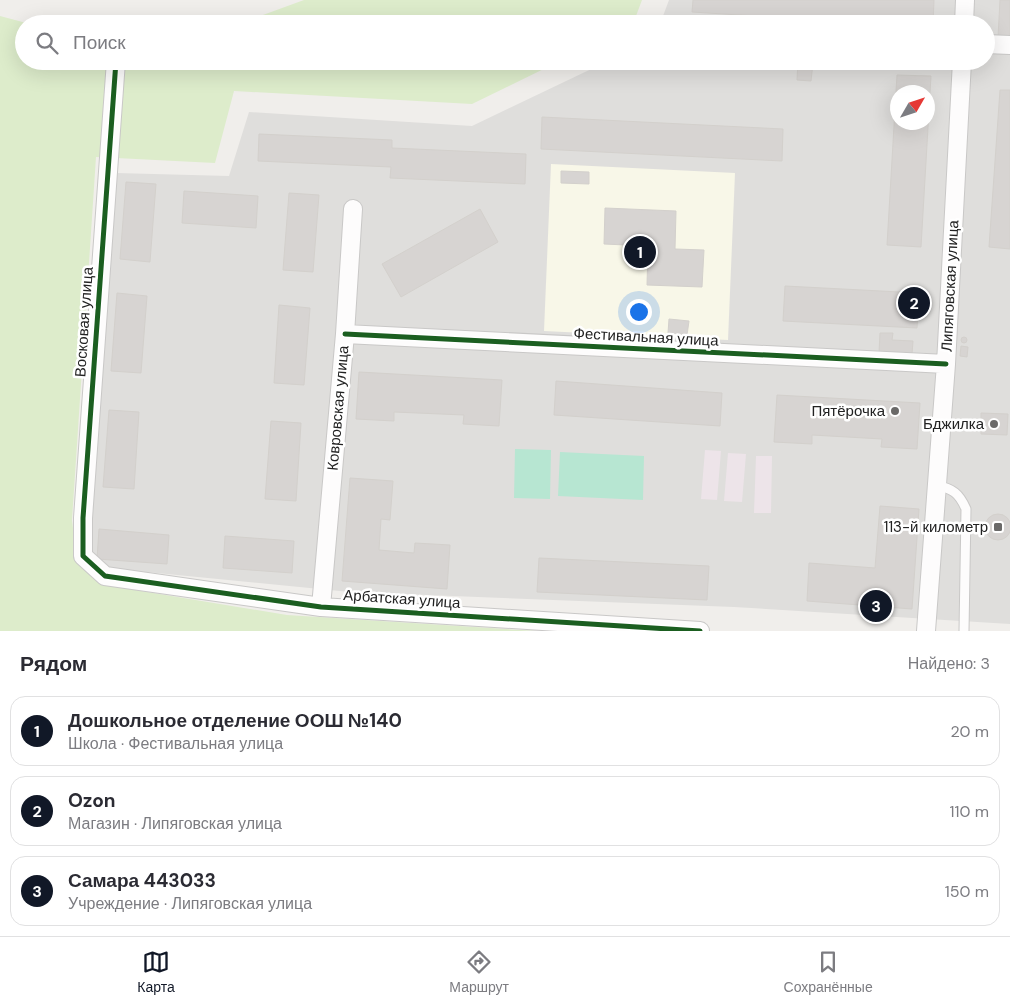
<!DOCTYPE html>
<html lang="ru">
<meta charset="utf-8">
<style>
body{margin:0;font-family:"DM Sans",sans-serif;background:#f2f2f3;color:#2b2b33}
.compass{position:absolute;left:890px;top:85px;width:45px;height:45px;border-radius:50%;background:#fff;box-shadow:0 5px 20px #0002;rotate:51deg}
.you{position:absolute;left:638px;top:311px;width:18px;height:18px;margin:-12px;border:4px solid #fff;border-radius:50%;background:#1a73e8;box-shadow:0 0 0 8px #1a73e833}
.badge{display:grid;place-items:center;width:32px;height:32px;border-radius:50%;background:#111827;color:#fff;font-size:16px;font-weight:700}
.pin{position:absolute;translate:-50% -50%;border:2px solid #fff;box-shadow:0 1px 5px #0006}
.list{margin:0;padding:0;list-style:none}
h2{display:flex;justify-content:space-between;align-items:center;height:65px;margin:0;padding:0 20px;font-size:21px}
h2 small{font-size:16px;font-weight:400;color:#7c7c81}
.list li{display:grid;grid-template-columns:32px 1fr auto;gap:15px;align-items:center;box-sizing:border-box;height:70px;margin:0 10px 10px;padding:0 10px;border:1px solid #e1e1e2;border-radius:15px}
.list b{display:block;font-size:19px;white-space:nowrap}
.list p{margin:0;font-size:16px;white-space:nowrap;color:#7c7c81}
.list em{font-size:16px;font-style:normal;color:#7c7c81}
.icon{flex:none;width:28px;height:28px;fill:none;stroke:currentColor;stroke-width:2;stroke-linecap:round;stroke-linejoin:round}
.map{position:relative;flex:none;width:1010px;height:631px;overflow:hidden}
.search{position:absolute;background:#fff;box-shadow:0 5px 20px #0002;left:15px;right:15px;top:15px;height:55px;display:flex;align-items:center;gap:12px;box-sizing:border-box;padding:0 18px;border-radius:28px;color:#7c7c81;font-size:19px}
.sheet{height:305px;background:#fff}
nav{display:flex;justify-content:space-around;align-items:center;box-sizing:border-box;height:70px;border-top:1px solid #e1e1e2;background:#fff;font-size:14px;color:#7c7c81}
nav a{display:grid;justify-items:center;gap:2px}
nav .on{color:#111827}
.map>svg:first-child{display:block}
.residential{fill:#dfdedc;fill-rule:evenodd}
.industrial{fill:#ede4e9}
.education{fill:#f8f7e8}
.grass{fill:#ddeccb}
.pitch{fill:#b7e6d2}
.building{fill:#d7d4d2;stroke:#d3d0cc;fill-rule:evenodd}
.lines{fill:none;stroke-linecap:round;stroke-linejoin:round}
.service-casing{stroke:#c9c8c7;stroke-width:11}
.minor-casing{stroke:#c9c8c7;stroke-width:20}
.service{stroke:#fdfcfc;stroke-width:9}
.minor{stroke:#fdfcfc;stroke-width:18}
.cycleway-casing{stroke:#fff;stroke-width:8}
.cycleway{stroke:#1b5e20;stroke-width:5}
.poi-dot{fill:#6a6968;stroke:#fff;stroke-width:2}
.labels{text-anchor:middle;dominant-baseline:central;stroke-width:5;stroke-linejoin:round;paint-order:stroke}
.street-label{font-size:15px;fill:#222;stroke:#fff}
.poi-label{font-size:15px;fill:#222;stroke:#fff;text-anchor:end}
</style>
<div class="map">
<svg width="1010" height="631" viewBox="0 0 1010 631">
<rect width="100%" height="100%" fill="#f0eeeb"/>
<!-- residential -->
<path class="residential" d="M669,0H1010V624L734,607L350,592L106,568L89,554L116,173L229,176L249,112L472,126L608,61H986V24H660ZM898,92H928V122H898Z"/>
<!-- industrial -->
<path class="industrial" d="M705,450L721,451L717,500L701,499Z
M728,453L746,454L742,502L724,501Z
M756,456H772L771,513H754Z"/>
<!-- education -->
<path class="education" d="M551,164L735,173L728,340L544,331Z"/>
<!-- grass -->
<path class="grass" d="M304,0H642L633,24H238Z
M0,16L30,24H24V61H560L472,104L234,91L215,163L96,157L72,520L77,561L105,585L287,615L537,631H0Z"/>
<!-- pitch -->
<path class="pitch" d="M515,449L551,450L550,499L514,498Z
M560,452L644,456L643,500L558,496Z"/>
<!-- building -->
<path class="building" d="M693,0H934L933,24H881L692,12Z
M1000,0H1010V38L998,37Z
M798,61L813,63L811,81L797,80Z
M897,75L931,76L921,247L887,245ZM898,92H928V122H898Z
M1000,90H1010V249L989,247Z
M542,117L783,129L782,161L541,149Z
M259,134L392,140V148L526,154L525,184L390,178L391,167L258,161Z
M561,171L589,172V184L561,183Z
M126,182L156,184L150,262L120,259Z
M184,191L258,196L256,228L182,223Z
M289,193L319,195L313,272L283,270Z
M605,208L676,211L675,249L704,250L702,287L647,285L648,246L604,244Z
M480,209L498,242L401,297L382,264Z
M785,286L919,293L917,328L783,321Z
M117,293L147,296L141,373L111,371Z
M279,305L310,308L304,385L274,383Z
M669,319L689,321L687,335L668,333Z
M880,333H893L892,340L913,341L912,354L879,353Z
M961 340a3 3 0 1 1 6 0a3 3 0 1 1-6 0Z
M961,346L968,347L967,357L960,356Z
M359,372L502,380L499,426L463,424L464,415L394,412V421L356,419Z
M556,381L722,393L720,426L554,415Z
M777,395L920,403L917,449L881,447L882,439L812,435V444L774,442Z
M109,410L139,412L134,489L103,487Z
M981,413L1008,414L1007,435L981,434Z
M271,421L301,423L296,501L265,499Z
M350,478L393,481L390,520L381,519L379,550L414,553L415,543L450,545L447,589L342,581Z
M880,506L919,509L912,609L807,601L809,563L875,568Z
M985 527a13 13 0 1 1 26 0a13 13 0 1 1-26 0Z
M99,529L169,535L167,564L97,559Z
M225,536L294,541L292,573L223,568Z
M539,558L709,566L707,600L537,592Z"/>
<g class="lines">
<defs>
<path id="service" d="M936,485C953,489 959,493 966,509L964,631"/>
<path id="minor" d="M964,24L965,0
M986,44L1010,45
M116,61L83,518V556L105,576L321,607L700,631
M345,334L946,364
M321,607L345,334L353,209
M926,631L946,364L962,61"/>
</defs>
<!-- service casing -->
<use href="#service" class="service-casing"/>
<!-- minor casing -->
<use href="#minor" class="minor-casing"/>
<!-- service -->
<use href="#service" class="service"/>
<!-- minor -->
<use href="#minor" class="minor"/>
<defs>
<path id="cycleway" d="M116,61L83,518V556L105,576L321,607L700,631
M345,334L946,364"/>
</defs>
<!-- cycleway casing -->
<use href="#cycleway" class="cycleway-casing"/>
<!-- cycleway -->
<use href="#cycleway" class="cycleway"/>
</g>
<!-- markers -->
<g class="poi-dot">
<circle cx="895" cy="411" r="5"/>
<circle cx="994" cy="424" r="5"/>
<rect x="993" y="522" width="10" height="10" rx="2.5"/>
</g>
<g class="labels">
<!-- street labels -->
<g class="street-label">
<text transform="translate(950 286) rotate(-87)">Липяговская улица</text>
<text transform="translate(84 322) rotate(-86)">Восковая улица</text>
<text transform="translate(646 337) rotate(3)">Фестивальная улица</text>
<text transform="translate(338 408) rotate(-85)">Ковровская улица</text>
<text transform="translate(402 599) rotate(4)">Арбатская улица</text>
</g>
<!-- poi labels -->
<g class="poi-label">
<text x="885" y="411">Пятёрочка</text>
<text x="984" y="424">Бджилка</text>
<text x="988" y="527">113-й километр</text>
</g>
</g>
</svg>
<svg class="compass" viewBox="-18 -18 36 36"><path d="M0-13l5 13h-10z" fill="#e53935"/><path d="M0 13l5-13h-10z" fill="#7c7c81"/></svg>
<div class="you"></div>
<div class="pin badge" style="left:640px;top:252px">1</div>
<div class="pin badge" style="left:914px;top:303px">2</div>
<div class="pin badge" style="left:876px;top:606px">3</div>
<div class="search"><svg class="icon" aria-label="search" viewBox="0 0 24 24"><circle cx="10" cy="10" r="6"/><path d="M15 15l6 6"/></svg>Поиск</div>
</div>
<section class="sheet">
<h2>Рядом<small>Найдено: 3</small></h2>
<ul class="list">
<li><span class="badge">1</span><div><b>Дошкольное отделение ООШ №140</b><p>Школа · Фестивальная улица</p></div><em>20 m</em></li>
<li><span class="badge">2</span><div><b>Ozon</b><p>Магазин · Липяговская улица</p></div><em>110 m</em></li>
<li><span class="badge">3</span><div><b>Самара 443033</b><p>Учреждение · Липяговская улица</p></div><em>150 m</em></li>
</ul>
</section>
<nav>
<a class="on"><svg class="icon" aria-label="map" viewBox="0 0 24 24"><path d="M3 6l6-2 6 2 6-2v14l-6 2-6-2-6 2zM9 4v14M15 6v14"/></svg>Карта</a>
<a><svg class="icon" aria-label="directions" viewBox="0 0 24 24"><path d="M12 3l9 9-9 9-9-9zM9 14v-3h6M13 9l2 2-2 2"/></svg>Маршрут</a>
<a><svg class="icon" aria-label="saved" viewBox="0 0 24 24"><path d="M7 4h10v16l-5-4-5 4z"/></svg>Сохранённые</a>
</nav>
